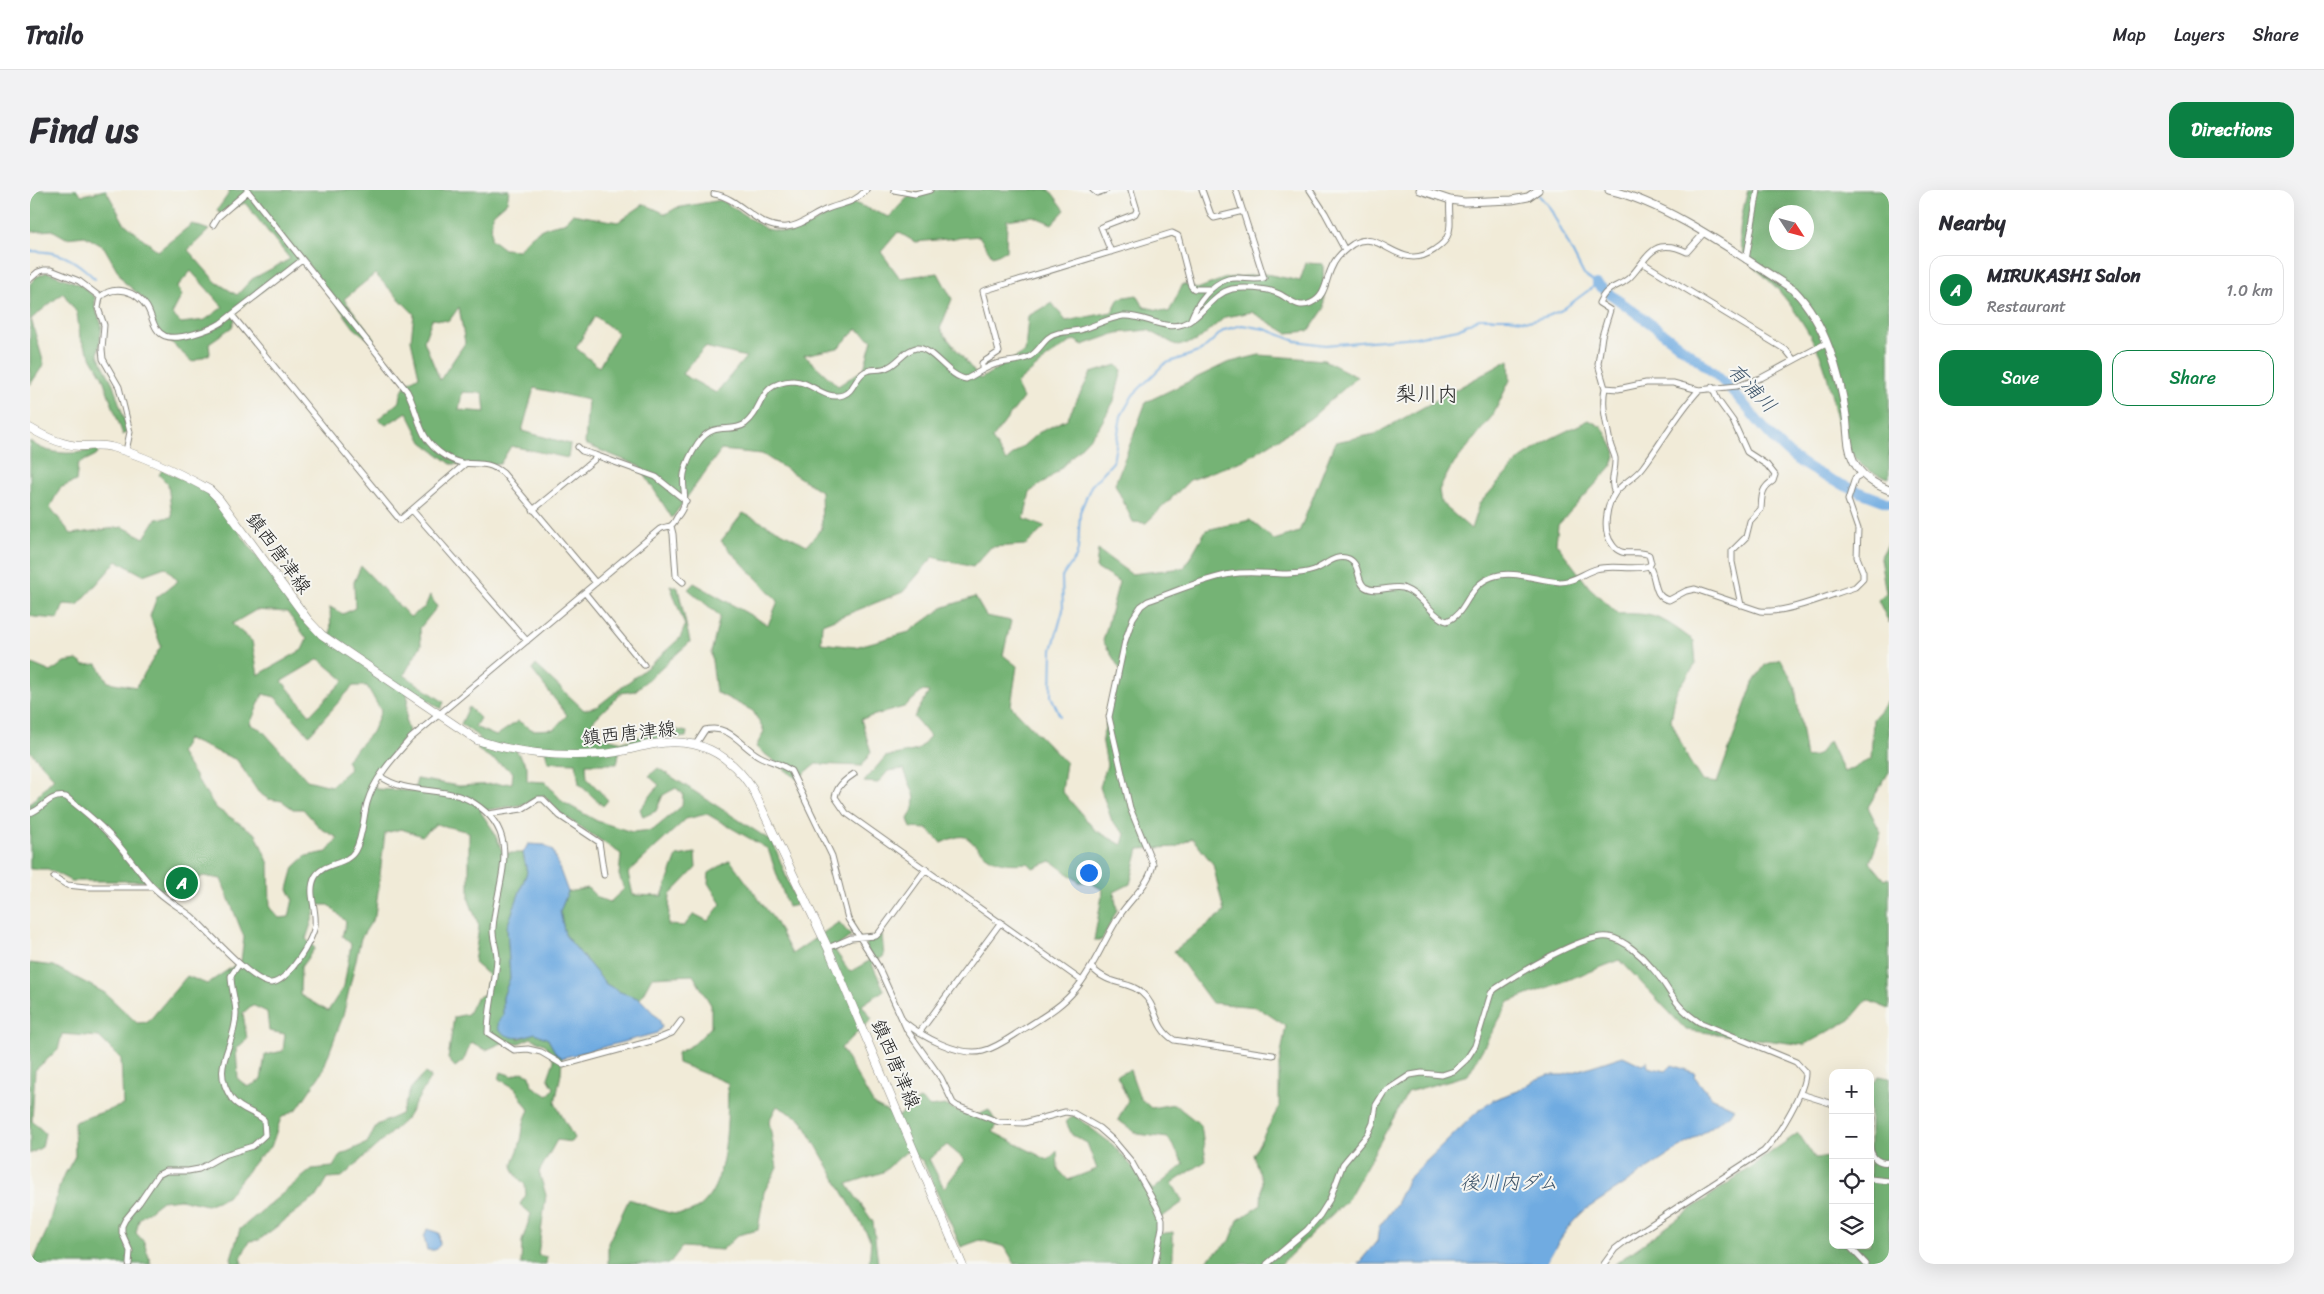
<!DOCTYPE html>
<meta charset="utf-8">
<style>
body{margin:0;font-family:Sriracha,"Klee One",sans-serif;background:#f2f2f3;color:#2b2b33}
.controls{position:absolute;right:15px;bottom:15px;display:grid;overflow:hidden;border-radius:10px;box-shadow:0 5px 20px #0002}
.controls button{width:45px;height:45px;display:grid;place-items:center;padding:0;border:0;border-bottom:1px solid #e1e1e2;background:#fff;color:#2b2b33;font:25px sans-serif}
.compass{position:absolute;left:1739px;top:15px;width:45px;height:45px;border-radius:50%;background:#fff;box-shadow:0 5px 20px #0002;rotate:126deg}
.you{position:absolute;left:1058px;top:682px;width:18px;height:18px;margin:-12px;border:4px solid #fff;border-radius:50%;background:#1a73e8;box-shadow:0 0 0 8px #1a73e833}
.badge{display:grid;place-items:center;width:32px;height:32px;border-radius:50%;background:#0b8043;color:#fff;font-size:16px;font-weight:700}
.pin{position:absolute;translate:-50% -50%;border:2px solid #fff;box-shadow:0 1px 5px #0006}
.list{margin:0;padding:0;list-style:none}
h2{display:flex;justify-content:space-between;align-items:center;height:65px;margin:0;padding:0 20px;font-size:21px}
h2 small{font-size:16px;font-weight:400;color:#7c7c81}
.list li{display:grid;grid-template-columns:32px 1fr auto;gap:15px;align-items:center;box-sizing:border-box;height:70px;margin:0 10px 10px;padding:0 10px;border:1px solid #e1e1e2;border-radius:15px}
.list b{display:block;font-size:19px;white-space:nowrap}
.list p{margin:0;font-size:16px;white-space:nowrap;color:#7c7c81}
.list em{font-size:16px;font-style:normal;color:#7c7c81}
.actions{display:flex;gap:10px;padding:15px 20px}
.actions a{flex:1;padding:11px 0;border:1px solid #0b8043;border-radius:15px;text-align:center;font-size:18px;color:#0b8043}
.actions .main{background:#0b8043;color:#fff}
.icon{flex:none;width:28px;height:28px;fill:none;stroke:currentColor;stroke-width:2;stroke-linecap:round;stroke-linejoin:round}
.map{position:relative;flex:none;width:1859px;height:1074px;overflow:hidden;border-radius:15px}
header{display:flex;align-items:center;gap:30px;box-sizing:border-box;height:70px;padding:0 25px;background:#fff;border-bottom:1px solid #e1e1e2}
header strong{font-size:24px}
nav{display:flex;gap:28px;margin-inline-start:auto;font-size:18px}
.intro{display:flex;align-items:center;justify-content:space-between;box-sizing:border-box;height:120px;padding:0 30px}
h1{margin:0;font-size:35px}
.button{padding:12px 22px;border-radius:15px;background:#0b8043;color:#fff;font-size:18px;font-weight:700}
main{display:flex;gap:30px;padding:0 30px}
aside{flex:1;background:#fff;border-radius:15px;box-shadow:0 5px 20px #0002}
.map>svg:first-child{display:block}
.forest{fill:#74b374;stroke:#486848;fill-rule:evenodd}
.water{fill:#70abe1;stroke:#46647e}
.lines{fill:none;stroke-linecap:round;stroke-linejoin:round}
.stream{stroke:#70abe1;stroke-width:2}
.river{stroke:#70abe1;stroke-width:10}
.minor-casing{stroke:#86847a;stroke-width:7}
.tertiary-casing{stroke:#86847a;stroke-width:9}
.secondary-casing{stroke:#86847a;stroke-width:9}
.minor{stroke:#fff;stroke-width:5}
.tertiary{stroke:#fff;stroke-width:7}
.secondary{stroke:#fff;stroke-width:8}
.labels{text-anchor:middle;dominant-baseline:central;stroke-width:4;stroke-linejoin:round;paint-order:stroke}
.street-label{font-size:19px;fill:#1c1c1c;stroke:#f6f6f2}
.water-label{font-size:20px;font-style:italic;fill:#3e556b;stroke:#f6f6f2}
.quarter-label{font-size:21px;fill:#1c1c1c;stroke:#f6f6f2}
</style>
<header>
<strong>Trailo</strong>
<nav><a>Map</a><a>Layers</a><a>Share</a></nav>
</header>
<div class="intro"><h1>Find us</h1><a class="button">Directions</a></div>
<main>
<div class="map">
<svg width="1859" height="1074" viewBox="0 0 1859 1074">
<rect width="100%" height="100%" fill="#f6f6f2"/>
<filter id="ink" filterUnits="userSpaceOnUse"><feTurbulence type="fractalNoise" baseFrequency=".02" numOctaves="2"/><feDisplacementMap in="SourceGraphic" scale="10" xChannelSelector="R" yChannelSelector="G"/><feConvolveMatrix kernelMatrix="1 2 1 2 8 2 1 2 1" color-interpolation-filters="sRGB"/></filter>
<filter id="wash" filterUnits="userSpaceOnUse"><feTurbulence type="fractalNoise" baseFrequency=".0096" numOctaves="4" result="noise"/><feDisplacementMap in="SourceGraphic" scale="20" xChannelSelector="R" yChannelSelector="G"/><feGaussianBlur stdDeviation="1.12" result="paint"/><feColorMatrix in="noise" values="0 0 0 0 0 0 0 0 0 0 0 0 0 0 0 0 0 1.4 0 .05"/><feComposite in="paint" operator="in"/></filter>
<g filter="url(#wash)">
<rect width="100%" height="100%" fill="#f1ebd8"/>
<!-- forest -->
<path class="forest" d="M0,0H47L52,5L76,0L94,33L128,61L162,34L179,40L158,60L186,92L207,105L222,89L260,69L215,13L190,24L187,20L200,2L198,0H479L477,12L462,25L461,49L474,59L489,60C501,43 513,36 534,33L542,24L588,32L614,14L636,24L646,18L691,10L736,39L761,43L824,13L859,27L879,6L900,0H1020L1035,20L1022,34L1003,26L977,30L976,61L962,66L949,46L885,52L868,42L851,62L870,88L908,83L922,109L910,139L950,189L995,162L998,126L1022,113L1036,131L1082,122L1089,108L1107,105L1114,117L1139,122L1153,94L1167,99L1196,88L1236,84L1270,91L1276,73L1293,74L1294,119L1279,141L1257,143L1222,122L1195,127L1167,151L1148,156L1118,140L1087,143L1053,155L1044,150L1018,167L986,194L993,208L962,249L976,271L1008,243L1037,229L1061,183L1087,175L1092,180L1084,211L1068,239L1026,283L1000,302L994,329L1015,337L996,355L961,357L943,377L903,367L873,402L792,434L791,453L825,457L879,442L914,417L945,407L956,426L981,431L973,465L987,476L981,516L1036,573L1032,601L1065,640L1092,655L1095,644L1082,631L1070,597L1077,575L1072,548L1091,481L1073,451L1089,392L1066,378L1068,360L1101,384L1154,378L1176,340L1220,330L1244,350L1269,342L1305,252L1345,244L1479,170L1480,190L1463,225L1420,279L1409,300L1411,313L1441,339L1449,314L1490,269L1520,249L1559,230L1573,238L1586,262L1582,276L1528,335L1526,353L1559,397L1588,424C1626,422 1634,429 1664,451L1666,474L1646,502L1641,530L1658,569L1672,591L1687,593L1723,493L1735,475L1751,469L1765,497L1776,568L1788,565L1799,551L1814,582L1841,569L1843,529L1859,510V582L1838,617L1851,643L1840,672L1855,690L1859,688V819L1837,810L1820,830L1774,855L1656,840L1590,770L1479,812L1438,885L1378,902L1318,1009L1251,1074H1172L1200,1051L1208,1030L1231,1015L1232,991L1223,965L1249,917V874L1256,836L1227,817L1182,813L1144,761L1194,722L1183,674L1162,648L1146,657L1109,659L1100,694L1084,702L1087,720L1072,750H1064L1073,700L1059,692H1049L1021,671L1003,678L998,673C984,674 969,675 957,666C935,650 942,639 911,653L898,639L881,638L878,629C892,605 881,602 874,579L858,581L848,593L834,592L855,567L888,560L900,546L884,527L899,502L893,501L874,517L831,529L841,562L832,576L786,574L767,589L726,557L734,541L723,521L686,502L681,463L690,426L658,399L664,393L738,435L748,411L691,351L713,323L777,355L792,338L791,301L732,264L691,260L642,328L609,276L555,254L558,210L504,198L492,241L540,254L538,268L481,256L470,274H421L392,252L377,222L356,235L348,229L370,211C371,196 377,193 389,186L381,150L384,124L345,84L314,109L344,148L342,152L324,138L274,69L208,119L202,137L179,153L180,164L162,172L125,137L113,108L94,92L74,57L55,46L36,48L22,40L0,42ZM161,81L193,117L175,130L151,133L142,124L152,105L147,97ZM429,117L435,153L410,190L394,151L402,129L419,131ZM565,126L588,143L569,177L546,158ZM827,139L842,150L834,179L808,196L774,165L808,158ZM675,157L716,167L686,203L652,184ZM432,202L453,203L455,222L429,220Z
M1718,0H1859V288C1798,274 1810,207 1789,163C1779,141 1765,120 1750,102C1738,87 1716,74 1711,56C1707,44 1714,13 1718,0ZM1746,22H1776V52H1746Z
M17,82L49,94L65,107V118L72,135L68,165L83,194L98,241L93,245L72,186L50,148L47,123L33,103L1,129L14,174L0,195V94L6,87Z
M1229,165L1294,170L1327,187L1281,228L1214,270L1160,290L1116,333L1103,332L1085,294L1116,212L1197,173Z
M0,251C17,266 46,265 67,259L68,264L48,274L46,291L30,298L20,317L41,344L93,337L114,348L126,329L142,327L138,294L129,285L132,280L174,299L189,314L278,437L301,445L300,417L313,424L325,418L324,392L331,376L380,427L395,417L400,405L407,417L390,438L391,455L374,485L414,512L411,519L378,497L376,532L379,542L342,589L346,599L384,601L387,589L429,596L482,593L483,582L448,560L449,547L431,534L439,517L450,528L445,537L466,546L488,531L503,540L524,539L537,525L502,480L506,475L554,520L568,516L620,475L650,448L655,436L640,395L648,398L660,452L605,501L591,503L562,532L572,547L593,552L637,538L657,542L656,547L625,549L590,559L587,574H556L557,588L578,610L573,616L549,594L546,573L518,572L515,560L485,559L497,576V591L515,592L533,612L567,631L602,642L623,640L652,616L653,604L646,598L633,605L626,621L613,627L610,619L629,595L619,586L628,578L743,652L767,715L758,717L738,659L677,624L656,629L598,683L603,705L632,706L647,666L665,663L666,678L640,705L638,735L654,736L664,724L678,731L691,714L678,693L679,683L700,670L745,731L762,764L809,732L821,746L804,759L820,782L839,771L836,750L852,745L854,766L842,774L854,800L832,815L842,829L811,858L844,915L868,927L890,909L900,917L915,915L943,927L959,920L967,934L963,942L1018,970L1027,961L1028,979L1038,990L1067,979L1057,953L1042,945L1036,932L1044,925L1083,955L1123,1000L1154,974L1138,948L1108,944L1088,930L1098,910L1087,885L1100,880L1110,908L1121,918L1144,914L1171,935L1176,971L1142,993L1153,1012L1128,1030L1129,1044L1143,1042V1074H985L975,1057L950,1050L931,1057L893,971L877,961L853,982L817,994L843,1032L848,1074H839L841,1051L771,929L747,916L739,931L747,978L734,1002L728,1040L708,1045L692,1060L652,1057L639,1074H578V1053L599,1009C610,1013 637,1024 647,1024C701,1024 697,929 698,893L648,873L647,863L664,854L681,837V815L663,785L622,787L610,809L590,802L576,794L535,745L530,721L538,702L558,698L568,708L580,712L594,699L589,685L591,664L531,624L513,605L491,615L450,621L463,640L473,663H493L497,682L477,737L480,788L473,807V825L468,833L489,849L505,843L518,849L526,864L532,868L531,884L525,913L544,948L541,952L527,950L509,982L516,1005L508,1065L517,1067L516,1074H491L492,1051L501,1024L490,1014L496,1005L495,995C475,975 484,976 490,954C494,940 491,935 499,920L485,898L469,889L471,882L483,886L492,882L500,885L502,896L518,906L524,898L518,888L524,871L516,855L501,848L487,854L474,852L456,860L441,852L434,870L425,877L418,869L424,827L438,824L446,808L455,804L458,785L444,773L449,736L439,710V642L406,634L392,646L371,639L355,643L345,726L331,748L313,826L292,882L268,918L251,928L241,957L228,968L197,1007L177,1015L150,1009L132,1011L109,1029L106,1043L114,1052L121,1074H2L17,1040L31,991L45,966L44,932L93,915L91,869L69,847L32,844L28,860L5,880L2,931L15,943L12,957L0,964V773L24,776L75,803L107,833L118,832L157,786L177,794L211,771L214,747L191,689L173,686L160,695L130,700L121,691H41L18,679H0V614L24,588L0,561V476L2,474L21,482L34,472L47,470L54,475L67,474L78,492L106,497L131,456L120,426L127,407L148,391L135,377L113,385L87,371L48,415L34,414L28,429L4,427L0,425ZM226,420L257,422L277,449L272,460L228,485L222,451L202,434ZM289,469L314,490L280,525L252,491ZM323,496H337L351,521L342,542L316,570L320,579L301,596L277,590L232,540L220,534L233,504L245,507L279,545ZM157,549L207,570L228,602L238,609L252,611L263,619H273L290,638L308,648L297,662L276,666L264,677L258,699L263,709L259,727L249,728L240,718L239,674L226,644L186,618L150,563ZM287,715H299L316,732L312,746L321,754L314,796L298,821L270,805L271,777L285,758L276,749ZM222,815L237,822L239,841L255,844L253,861L235,865L231,890L218,897L208,889L206,859L217,849L213,823ZM917,955L935,970L914,998L899,969Z
M1859,352V433L1848,410L1856,403L1850,368Z
M395,883L401,887L376,929L312,987L298,988L288,1005L229,1050L219,1051L211,1068L213,1074H203L201,1068L210,1039L282,979L303,977L310,965L337,953L347,935L371,924L381,898Z
M1849,886L1859,888V1074H1585L1768,943L1785,968L1803,967V1055H1840V896Z"/>
<!-- water -->
<path class="water" d="M498,654L515,655L523,661L538,702L530,721L535,745L576,794L590,802L610,809L629,829L632,837L627,843L532,868L526,864L518,849L505,843C490,848 482,851 469,840L468,833L473,825V807L480,788L477,737L497,682L493,663Z
M1593,866L1612,875L1617,871L1618,877L1636,881L1642,875L1665,883L1664,886L1681,907L1704,918L1699,925L1674,942L1555,1020C1537,1036 1527,1053 1516,1074H1328L1347,1051L1349,1037L1366,1014L1378,989L1447,922L1465,909L1488,901L1505,890L1518,885H1534Z
M397,1039L409,1043L410,1055L405,1060H397L394,1047Z"/>
<g class="lines">
<!-- stream -->
<path class="stream" d="M0,61C30,61 44,68 65,89
M1030,526L1021,506L1022,460L1033,420L1032,387L1046,367L1048,360L1050,322L1061,296L1083,272L1091,226L1103,205L1134,174L1171,161L1194,140L1212,135L1235,139L1266,151L1295,155L1386,147L1428,139L1449,128H1479L1498,131L1518,126L1532,120L1567,94L1554,85L1520,18L1507,3"/>
<!-- river -->
<path class="river" d="M1567,94C1606,124 1648,152 1685,184C1714,209 1733,243 1763,267C1790,288 1827,301 1859,313"/>
</g>
</g>
<g filter="url(#ink)">
<g class="lines">
<defs>
<path id="minor" d="M217,0L377,201C391,227 386,248 415,266C420,269 426,272 433,273C450,275 457,271 473,283L566,393
M864,0L885,4L900,0
M1063,0L1067,3L1076,0
M1172,0L1181,25L1184,28L1213,21
M1280,0L1295,23L1315,60
M684,4C711,8 727,40 757,37C771,36 783,25 795,20C811,13 824,14 836,0
M183,35L188,27L218,1
M1673,44L1657,62C1649,58 1640,55 1631,57C1617,60 1609,80 1598,89C1586,99 1577,95 1569,113L1580,120L1572,146L1568,174L1575,198L1588,199L1616,193H1643L1669,200L1707,196L1731,188L1796,153
M1081,62L1071,37L1105,24L1107,20L1101,0
M1716,70L1728,0
M1613,73L1756,160L1764,170
M0,89L8,82L14,80H21L49,91L70,107
M202,125L370,330L436,273
M1161,129C1167,113 1181,94 1198,89C1209,86 1223,91 1234,88L1206,0
M952,179V173L969,162L953,101L1142,43L1148,46L1161,96L1164,99H1181
M1682,197L1687,209L1703,231L1717,262L1737,275L1745,285L1743,291C1731,298 1732,306 1731,319L1720,331L1716,347L1702,361V372L1711,415
M1575,198C1571,217 1577,234 1580,253C1581,258 1584,263 1585,268C1586,281 1579,292 1585,303
M1669,200C1648,222 1632,252 1613,277C1605,288 1592,293 1585,303C1576,316 1572,341 1582,354C1592,370 1607,358 1619,365L1621,373L1619,376C1627,387 1622,407 1639,410L1656,401L1665,399L1730,421C1756,424 1799,405 1825,397L1833,389V382L1827,367L1828,339L1818,310L1825,288L1832,284
M96,261L100,242L89,197L73,169L72,159L74,135L68,118L70,107C85,94 106,101 117,117C123,127 123,141 135,146C148,151 180,140 191,133L272,70
M565,265L626,287L656,311
M382,320L497,451
M503,320L565,269V265L552,261L548,257
M641,336L643,344L646,386L653,392
M555,403L614,475
M666,554L675,540C700,534 710,555 729,566C740,572 751,573 761,581L802,666L818,729L848,776L877,840L911,888L923,913L927,916L969,932L994,933L1035,922L1043,923L1069,938L1085,952L1101,971L1127,1017L1132,1029V1037L1125,1074
M824,584C815,590 807,596 805,607L816,623L1052,791
M350,586C377,606 416,595 444,613C495,645 466,692 463,738C462,748 467,758 467,768C466,793 458,818 458,843L484,860L498,859L511,862L533,875L625,850L642,843L651,831
M0,623C14,619 18,604 36,607C53,620 72,636 86,652C99,667 109,682 122,696C134,709 148,716 161,726C177,740 222,793 241,793C258,792 283,750 285,735C287,719 277,702 285,687C293,672 316,676 325,661C333,647 333,628 337,613C344,588 364,567 381,548L630,339C633,337 637,337 640,336C643,335 646,329 647,327C661,310 651,302 654,284C656,273 662,262 668,253C684,230 700,244 715,234C735,219 726,193 763,191C782,191 794,211 813,205C823,202 825,189 833,183C841,177 850,182 858,177C868,173 875,160 886,158C902,156 918,187 936,189C947,184 955,177 966,174C978,171 988,172 999,167C1008,162 1011,154 1018,148C1027,141 1039,142 1050,140C1065,136 1078,128 1093,126C1113,124 1134,141 1153,134C1172,128 1181,104 1202,99C1214,97 1235,98 1247,103C1258,107 1267,120 1281,113C1296,106 1295,92 1301,79C1305,68 1314,60 1323,54C1351,37 1369,84 1404,60C1408,57 1415,53 1417,47C1423,37 1418,21 1420,10
M458,624L492,619L508,609H513L530,626L569,652L574,685
M24,687L37,695L56,697H122
M798,758L821,748L846,746L849,743L896,679
M1061,777C1080,797 1098,790 1112,803C1128,816 1123,837 1144,850L1243,865
M873,831C891,846 929,867 953,861C969,857 983,845 997,837C1014,826 1032,816 1045,800C1064,778 1074,749 1090,725C1100,709 1120,694 1123,674L1100,618L1079,527L1095,451L1103,428L1111,416L1118,411C1145,402 1172,389 1201,384C1228,379 1257,389 1284,380C1295,376 1306,363 1319,369C1331,375 1326,391 1335,397C1346,404 1361,395 1373,398C1393,405 1404,429 1417,431C1438,423 1436,396 1462,387C1482,379 1509,391 1530,392C1544,392 1553,383 1566,379C1583,374 1602,381 1619,376
M889,843L971,732
M1771,904L1803,914
M1840,922L1843,928L1840,948
M1840,958C1842,968 1849,974 1859,972
M1840,989L1859,991
M1818,1055L1836,1074
M99,1074L100,1061L92,1043V1036L95,1030L109,1013L128,985L136,981H158L169,979L194,965L223,956L235,945L234,930C225,922 210,920 202,909C179,876 205,859 206,824C206,811 201,799 201,786L209,774
M1237,1074L1277,1040L1290,1025L1300,1009L1313,974L1338,944L1343,933L1346,915L1354,902L1380,885L1392,883L1412,885L1424,881L1436,870L1445,856L1461,803L1465,799C1488,784 1553,743 1579,747C1595,750 1612,766 1622,778C1642,800 1641,814 1669,832L1766,872L1775,882C1776,901 1748,946 1734,961L1594,1052L1585,1059L1574,1074"/>
<path id="tertiary" d="M1390,0L1420,10L1434,12L1482,10L1498,7L1508,0
M1579,0C1640,14 1710,66 1764,100C1795,132 1810,183 1816,226C1818,241 1817,258 1824,272C1832,287 1844,294 1859,300"/>
<path id="secondary" d="M0,238C15,247 33,255 50,256C61,256 71,254 81,257C113,265 151,284 180,300L189,309L278,430L292,445L447,550C488,564 528,567 572,564C590,563 606,557 624,554C667,547 698,562 722,598L798,758L932,1074"/>
</defs>
<!-- minor casing -->
<use href="#minor" class="minor-casing"/>
<!-- tertiary casing -->
<use href="#tertiary" class="tertiary-casing"/>
<!-- secondary casing -->
<use href="#secondary" class="secondary-casing"/>
<!-- minor -->
<use href="#minor" class="minor"/>
<!-- tertiary -->
<use href="#tertiary" class="tertiary"/>
<!-- secondary -->
<use href="#secondary" class="secondary"/>
</g>
</g>
<g class="labels">
<!-- street labels -->
<g class="street-label">
<text transform="translate(249 363) rotate(54)">鎮西唐津線</text>
<text transform="translate(599 543) rotate(-6)">鎮西唐津線</text>
<text transform="translate(866 874) rotate(67)">鎮西唐津線</text>
</g>
<!-- water labels -->
<g class="water-label">
<text transform="translate(1722 198) rotate(46)">有浦川</text>
<text x="1479" y="992">後川内ダム</text>
</g>
<!-- quarter labels -->
<g class="quarter-label">
<text x="1397" y="204">梨川内</text>
</g>
</g>
</svg>
<div class="controls">
<button>+</button>
<button>−</button>
<button><svg class="icon" aria-label="locate" viewBox="0 0 24 24"><circle cx="12" cy="12" r="6"/><path d="M12 2v4M12 18v4M2 12h4M18 12h4"/></svg></button>
<button><svg class="icon" aria-label="layers" viewBox="0 0 24 24"><path d="M12 4l9 5-9 5-9-5zM3 14l9 5 9-5"/></svg></button>
</div>
<svg class="compass" viewBox="-18 -18 36 36"><path d="M0-13l5 13h-10z" fill="#e53935"/><path d="M0 13l5-13h-10z" fill="#7c7c81"/></svg>
<div class="you"></div>
<div class="pin badge" style="left:152px;top:693px">A</div>
</div>
<aside>
<h2>Nearby<small></small></h2>
<ul class="list">
<li><span class="badge">A</span><div><b>MIRUKASHI Salon</b><p>Restaurant</p></div><em>1.0 km</em></li>
</ul>
<div class="actions"><a class="main">Save</a><a>Share</a></div>
</aside>
</main>
